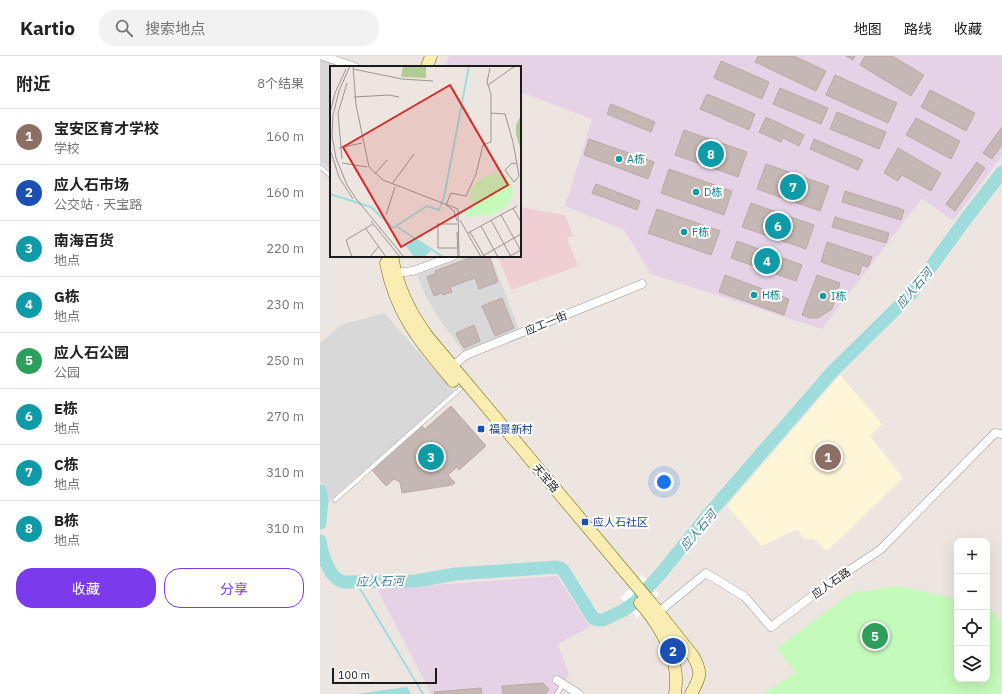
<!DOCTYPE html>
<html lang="zh">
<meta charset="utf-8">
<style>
body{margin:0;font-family:"IBM Plex Sans","Noto Sans SC",sans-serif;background:#f2f2f2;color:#222}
.controls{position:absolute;right:12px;bottom:12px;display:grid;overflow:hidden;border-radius:8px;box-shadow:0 4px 16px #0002}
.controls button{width:36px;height:36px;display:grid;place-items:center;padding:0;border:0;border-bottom:1px solid #e0e0e0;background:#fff;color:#222;font:20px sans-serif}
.scale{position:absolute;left:12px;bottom:10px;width:105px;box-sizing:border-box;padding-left:4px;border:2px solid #1b1b1b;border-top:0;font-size:11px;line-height:14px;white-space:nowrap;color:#1b1b1b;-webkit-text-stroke:3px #fff;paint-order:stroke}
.you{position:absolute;left:344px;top:426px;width:14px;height:14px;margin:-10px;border:3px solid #fff;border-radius:50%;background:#1a73e8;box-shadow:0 0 0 6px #1a73e833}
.badge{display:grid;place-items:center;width:26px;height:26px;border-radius:50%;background:#7c3aed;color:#fff;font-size:13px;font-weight:700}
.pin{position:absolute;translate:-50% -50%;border:2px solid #fff;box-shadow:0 1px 4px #0006}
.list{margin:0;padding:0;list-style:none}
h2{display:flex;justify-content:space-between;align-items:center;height:52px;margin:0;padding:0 16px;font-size:17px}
h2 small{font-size:13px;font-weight:400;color:#767676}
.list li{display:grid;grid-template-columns:26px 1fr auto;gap:12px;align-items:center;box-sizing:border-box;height:56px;padding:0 16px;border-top:1px solid #e0e0e0}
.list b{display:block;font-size:15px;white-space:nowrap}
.list p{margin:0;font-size:13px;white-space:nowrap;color:#767676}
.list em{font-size:13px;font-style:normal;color:#767676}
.actions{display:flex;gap:8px;padding:12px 16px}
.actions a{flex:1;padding:9px 0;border:1px solid #7c3aed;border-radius:16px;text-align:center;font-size:14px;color:#7c3aed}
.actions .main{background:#7c3aed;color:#fff}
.icon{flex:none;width:22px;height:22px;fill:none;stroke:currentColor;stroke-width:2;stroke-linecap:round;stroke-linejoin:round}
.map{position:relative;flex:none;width:682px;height:638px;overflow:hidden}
header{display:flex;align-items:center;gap:24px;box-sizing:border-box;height:56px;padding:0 20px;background:#fff;border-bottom:1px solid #e0e0e0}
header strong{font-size:19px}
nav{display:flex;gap:22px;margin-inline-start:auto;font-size:14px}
.search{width:280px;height:36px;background:#f2f2f2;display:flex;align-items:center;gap:10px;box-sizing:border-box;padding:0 14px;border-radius:16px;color:#767676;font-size:15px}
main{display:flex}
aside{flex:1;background:#fff}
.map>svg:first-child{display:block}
.residential{fill:#d9d8d8}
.commercial{fill:#efced4}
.industrial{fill:#e5d2e6}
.education{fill:#fff6d7}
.park{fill:#c4faba}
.water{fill:#9fdcdc}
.pier{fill:#fff}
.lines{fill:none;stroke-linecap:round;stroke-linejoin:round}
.stream{stroke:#9fdcdc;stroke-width:2}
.river{stroke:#9fdcdc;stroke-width:13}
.building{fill:#c5b7b4;stroke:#bfa8a2}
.lane-casing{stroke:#9c9c9c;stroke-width:5}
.street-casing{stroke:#9c9c9c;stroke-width:9}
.secondary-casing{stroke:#716403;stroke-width:13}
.lane{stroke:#fff;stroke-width:4}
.street{stroke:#fff;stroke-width:8}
.secondary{stroke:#faedb1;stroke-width:12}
.culture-dot{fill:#0f9aa8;stroke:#fff;stroke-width:1.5}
.transit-dot{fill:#1a4fb4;stroke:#fff;stroke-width:1.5}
.labels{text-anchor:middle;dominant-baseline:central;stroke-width:4;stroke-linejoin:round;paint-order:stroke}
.culture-label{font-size:11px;fill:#0d838f;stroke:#fff;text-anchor:start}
.street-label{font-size:11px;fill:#1b1b1b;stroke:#fff}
.transit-label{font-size:11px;fill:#164399;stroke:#fff;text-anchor:start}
.water-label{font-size:12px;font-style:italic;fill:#3f7d94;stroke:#fff}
.inset-river{fill:none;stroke:#9fdcdc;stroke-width:2}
.inset-road{fill:none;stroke:#999591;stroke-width:1}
.view{fill:#d62828;fill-opacity:0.15;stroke:#d62828;stroke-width:2}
.inset-edge{fill:none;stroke:#1b1b1b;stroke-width:2}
</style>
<header>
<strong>Kartio</strong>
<div class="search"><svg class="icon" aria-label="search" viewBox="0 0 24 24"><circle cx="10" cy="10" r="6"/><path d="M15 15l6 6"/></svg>搜索地点</div>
<nav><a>地图</a><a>路线</a><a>收藏</a></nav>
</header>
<main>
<aside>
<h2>附近<small>8个结果</small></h2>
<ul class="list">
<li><span class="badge" style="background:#8d6e63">1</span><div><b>宝安区育才学校</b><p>学校</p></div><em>160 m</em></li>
<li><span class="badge" style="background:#1a4fb4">2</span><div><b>应人石市场</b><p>公交站 · 天宝路</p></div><em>160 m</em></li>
<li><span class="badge" style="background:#0f9aa8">3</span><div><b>南海百货</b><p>地点</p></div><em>220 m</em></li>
<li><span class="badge" style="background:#0f9aa8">4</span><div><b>G栋</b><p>地点</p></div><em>230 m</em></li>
<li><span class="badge" style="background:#2e9e5b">5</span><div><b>应人石公园</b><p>公园</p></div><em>250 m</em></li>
<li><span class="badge" style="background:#0f9aa8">6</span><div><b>E栋</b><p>地点</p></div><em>270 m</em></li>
<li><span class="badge" style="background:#0f9aa8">7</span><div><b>C栋</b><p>地点</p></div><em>310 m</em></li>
<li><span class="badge" style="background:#0f9aa8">8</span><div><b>B栋</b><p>地点</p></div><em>310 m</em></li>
</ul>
<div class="actions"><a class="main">收藏</a><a>分享</a></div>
</aside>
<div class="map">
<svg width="682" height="638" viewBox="0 0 682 638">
<rect width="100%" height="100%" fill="#ede6e0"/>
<!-- residential -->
<path class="residential" d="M0,2L27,11H11V114L0,106Z
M148,200H171L200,276L145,298L119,263L106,241L97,219Z
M64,257L134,336L7,447L0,423V287L21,269Z"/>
<!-- commercial -->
<path class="commercial" d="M200,151L245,159L253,180L247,182L258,210L191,234L178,200H200Z"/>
<!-- industrial -->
<path class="industrial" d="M129,0H682V100L633,165L602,142L502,273L331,218L304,174L245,150L272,63L200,36V11H125Z
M237,520L270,571L238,588L249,618L238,638H111L57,533Z"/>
<!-- education -->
<path class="education" d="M520,319L562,368L550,380L583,422L507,495L494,483H484L477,473L442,490L407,450Z"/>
<!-- park -->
<path class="park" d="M578,530L637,543V623H667V551L670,552L682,569V638H442L476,617L457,592L531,537Z"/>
<!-- water -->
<path class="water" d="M87,631L91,638H35Z"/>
<!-- pier -->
<path class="pier" d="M322,519L339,538L317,562L301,542Z"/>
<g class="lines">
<!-- stream -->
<path class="stream" d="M36,526L103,638"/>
<!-- river -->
<path class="river" d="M0,435L2,444L0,467
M0,485C2,498 9,522 23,526L96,525L135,518L237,511L242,513L245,517L273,562L278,564H283L304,554L315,546L342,516L387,460L511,317L592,237L645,164L682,116"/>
</g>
<!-- building -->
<path class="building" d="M438,0H474L506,15L496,35L435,6Z
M526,0H535L533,4Z
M545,0H572L604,19L591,40L540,9Z
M401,5L449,26L442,43L394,22Z
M515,19L577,47L568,67L506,39Z
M460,32L508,52L501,68L453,48Z
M610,34L655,57L646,75L601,51Z
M387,38L435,58L429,74L380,53Z
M291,48L335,66L331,76L287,58Z
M517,56L566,76L559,93L510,73Z
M446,61L484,79L479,90L463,82L461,86L439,76Z
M596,62L640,85L631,103L586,79Z
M682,71V89L672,103L663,97Z
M364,74L427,96L418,121L355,99Z
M269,83L334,106L328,123L264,99Z
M494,83L543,104L538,114L490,93Z
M578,92L621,117L611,135L582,119L578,125L564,117Z
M657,106L665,112L635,155L626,148Z
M446,108L509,130L500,155L437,133Z
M349,113L412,135L404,159L341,137Z
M276,128L320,145L317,154L272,137Z
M525,135L584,154L581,164L522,146Z
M431,147L494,169L486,193L422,171Z
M337,153L400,175L391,199L328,177Z
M515,161L569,177L566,187L512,171Z
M417,185L482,209L476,225L411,202Z
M507,186L552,201L548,211L542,209L539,219L501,206Z
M155,200H169L178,226L159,233L155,222L130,231L132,236L123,239L122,237L114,240L107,221L116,217L115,215Z
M405,219L469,243L464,259L399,236Z
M497,219L520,227L512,253L498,262H490L482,259Z
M182,242L194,272L175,280L162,250Z
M154,269L160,285L144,292L139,284L136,277Z
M131,350L166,390L139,414L137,411L128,419L135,427L132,429L82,437L80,426L74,423L66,430L52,414L102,370L105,373Z
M223,627L229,633L226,638H183L182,630Z
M161,632L162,638H115L114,636Z"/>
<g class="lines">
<defs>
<path id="lane" d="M0,111L11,120
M15,444L140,333
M237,638L243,628"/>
<path id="street" d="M3,0L35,11
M76,217L93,215L133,200
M132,311L146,299L322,228
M335,559L386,517L425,541L451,571L511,526L560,494L675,377L682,378
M237,624L259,638"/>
<path id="secondary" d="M107,11L111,0
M72,200C77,230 90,257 108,281L331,547L373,600C383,617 380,622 371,638
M66,207C76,258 100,286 133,325
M320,547C334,562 353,592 355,613C357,621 356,630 355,638"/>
</defs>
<!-- lane casing -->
<use href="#lane" class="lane-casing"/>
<!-- street casing -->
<use href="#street" class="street-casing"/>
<!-- secondary casing -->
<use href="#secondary" class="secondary-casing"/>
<!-- lane -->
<use href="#lane" class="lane"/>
<!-- street -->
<use href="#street" class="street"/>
<!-- secondary -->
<use href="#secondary" class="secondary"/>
</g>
<!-- markers -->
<g class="culture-dot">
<circle cx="299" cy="103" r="4"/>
<circle cx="376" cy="136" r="4"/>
<circle cx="364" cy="176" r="4"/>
<circle cx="434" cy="239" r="4"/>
<circle cx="503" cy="240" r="4"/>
</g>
<g class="transit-dot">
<rect x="157" y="369" width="8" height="8" rx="2"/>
<rect x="261" y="462" width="8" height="8" rx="2"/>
</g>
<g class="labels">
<!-- culture labels -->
<g class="culture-label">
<text x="307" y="103">A栋</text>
<text x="384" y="136">D栋</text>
<text x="372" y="176">F栋</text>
<text x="442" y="239">H栋</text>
<text x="511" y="240">I栋</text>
</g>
<!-- street labels -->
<g class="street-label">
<text transform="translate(226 267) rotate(-22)">应工一街</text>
<text transform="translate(226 422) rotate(50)">天宝路</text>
<text transform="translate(511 527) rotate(-35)">应人石路</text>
</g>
<!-- transit labels -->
<g class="transit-label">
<text x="169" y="373">福景新村</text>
<text x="273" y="466">应人石社区</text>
</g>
<!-- water labels -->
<g class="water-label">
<text transform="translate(594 232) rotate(-50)">应人石河</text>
<text transform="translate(378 474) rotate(-50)">应人石河</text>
<text transform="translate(60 525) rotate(-1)">应人石河</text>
</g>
</g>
<!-- overview -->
<g transform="translate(10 10)">
<rect width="191" height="191" fill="#ede6e0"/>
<path d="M73,0H96V12L71,11ZM191,49V85L186,68V59Z" fill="#b2cd94"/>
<path d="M168,107L181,115L183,128L175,142L159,149L137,151L135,146H138L144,135L138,133L145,117L152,112Z" fill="#c4faba"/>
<path d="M84,172L94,179L101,185L94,191H84L75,179Z" fill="#9fdcdc"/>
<path class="inset-river" d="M0,128L41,141L63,162L97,140L109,144L114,131L139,0M66,160L113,191"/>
<path class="inset-road" d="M20,0L9,25L3,49L2,70L6,92L17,119L27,134L74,191M23,0L26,39L39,101L53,114L128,143L129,191M23,3L72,13L103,15M158,19L185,0M24,31L59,29L69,31M0,47L5,27L16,3M161,47L175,48L183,76L189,110L184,116L175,104L182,97L186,98M9,82L32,77M0,83L9,111L23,133M12,93L8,47L17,17M12,97L37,101M45,108L57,94M62,118L84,88M116,139L124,145L127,155M116,139L121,127L136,130L146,108L153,79L161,76V28L157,16L160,2M183,142L191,156M56,149L65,121M171,149L191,185M130,154L151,191M161,154L181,191M41,155L70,191M107,158H127M108,158V182H127M151,160L168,191M36,163L56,191M127,166L128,191M140,166L154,190M138,167L187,140M180,190L191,184M22,191L16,174L43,158M40,191L48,181M151,191L191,168"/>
<path class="view" d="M120,19L178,119L71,181L13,81Z"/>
<rect width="191" height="191" class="inset-edge"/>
</g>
</svg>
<div class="controls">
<button>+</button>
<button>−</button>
<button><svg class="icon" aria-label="locate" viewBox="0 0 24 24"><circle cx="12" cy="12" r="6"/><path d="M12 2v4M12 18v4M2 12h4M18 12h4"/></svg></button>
<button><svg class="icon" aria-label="layers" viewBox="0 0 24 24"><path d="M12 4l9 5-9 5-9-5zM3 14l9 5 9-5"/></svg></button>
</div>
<div class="scale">100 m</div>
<div class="you"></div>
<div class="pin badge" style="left:508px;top:401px;background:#8d6e63">1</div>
<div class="pin badge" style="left:353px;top:595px;background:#1a4fb4">2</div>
<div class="pin badge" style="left:111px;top:401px;background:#0f9aa8">3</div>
<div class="pin badge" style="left:447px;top:205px;background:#0f9aa8">4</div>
<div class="pin badge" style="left:555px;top:580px;background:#2e9e5b">5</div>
<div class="pin badge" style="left:458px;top:170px;background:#0f9aa8">6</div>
<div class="pin badge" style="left:473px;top:131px;background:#0f9aa8">7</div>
<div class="pin badge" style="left:391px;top:98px;background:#0f9aa8">8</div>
</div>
</main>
